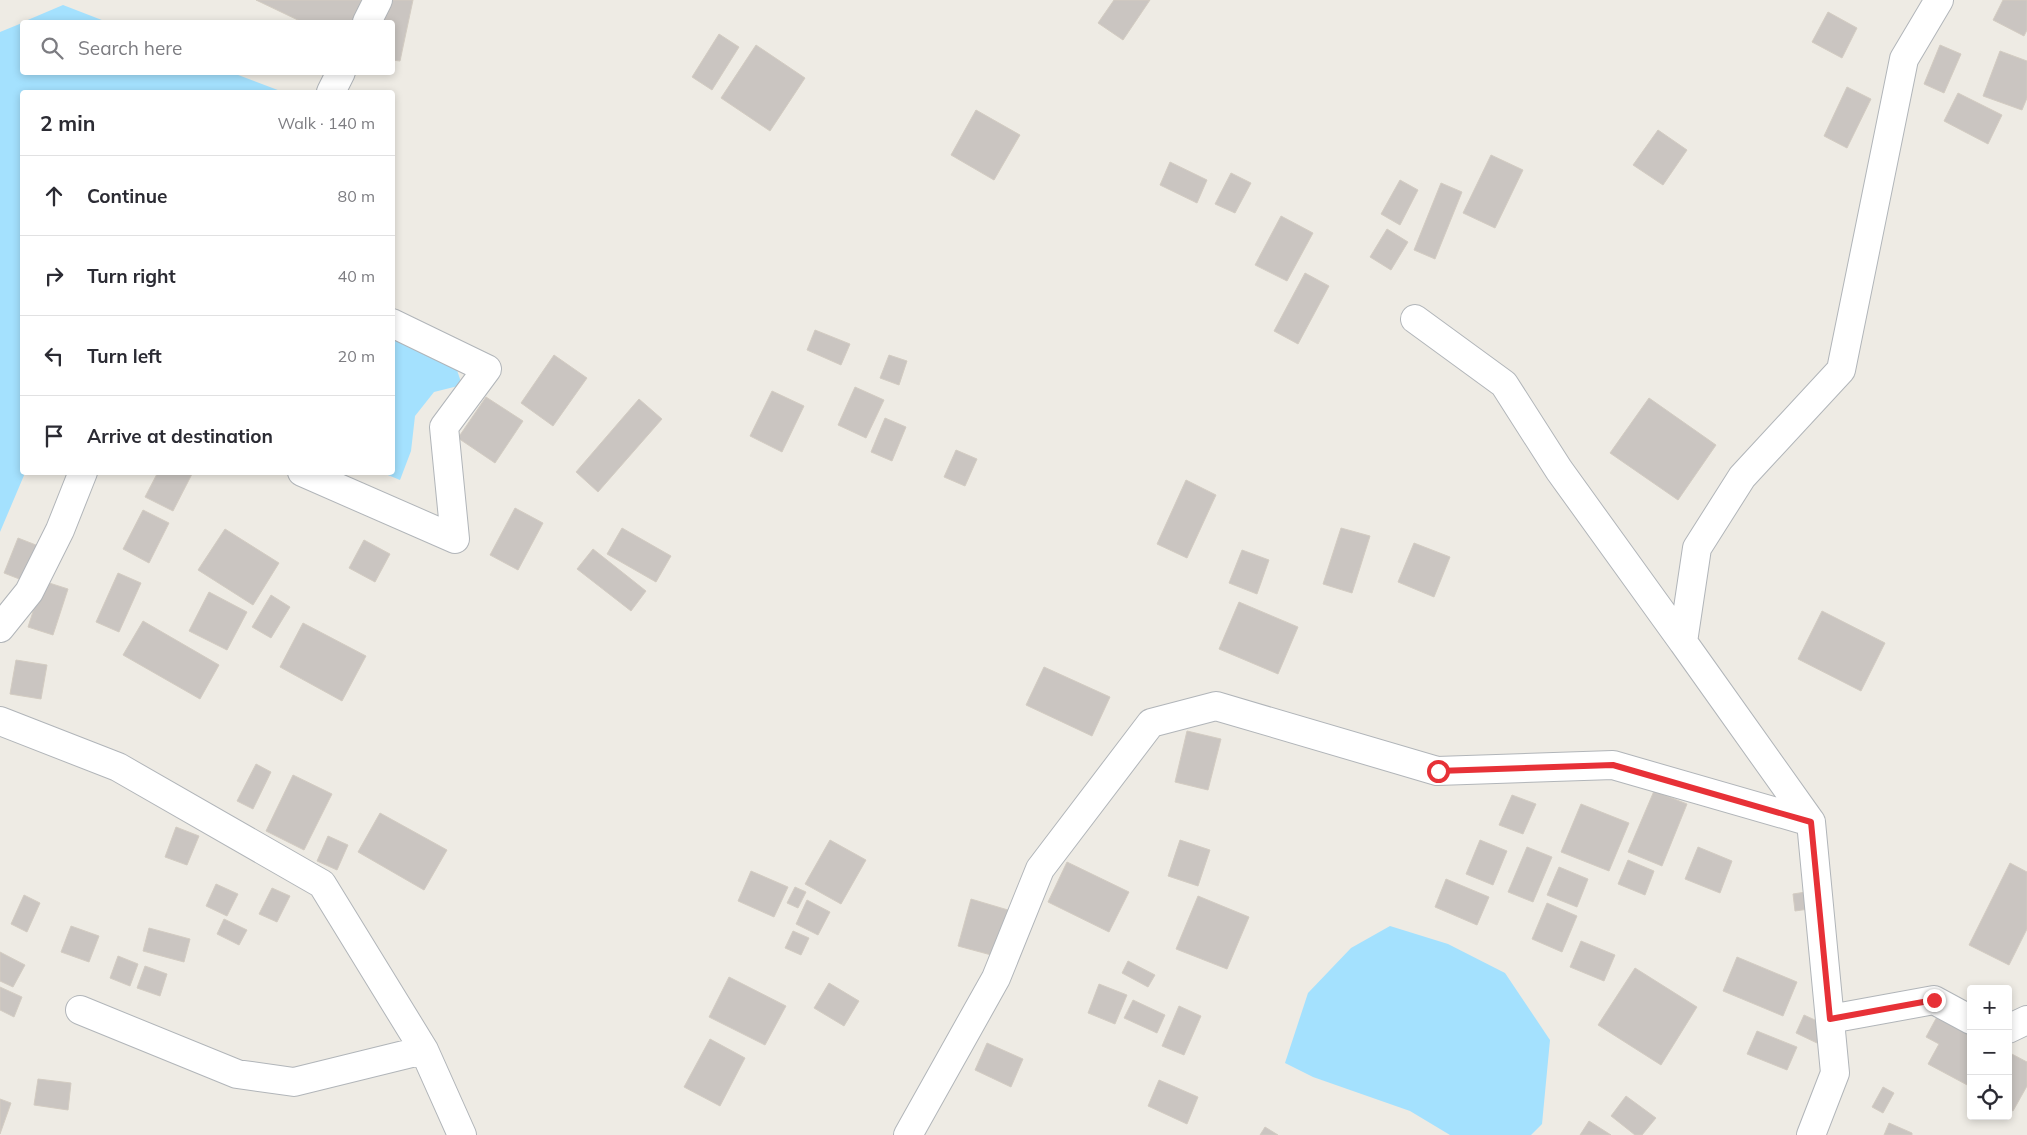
<!DOCTYPE html>
<meta charset="utf-8">
<style>
body{margin:0;font-family:Mulish,sans-serif;background:#f2f2f3;color:#2b2b33}
.controls{position:absolute;right:15px;bottom:15px;display:grid;overflow:hidden;border-radius:5px;box-shadow:0 2px 8px #0003}
.controls button{width:45px;height:45px;display:grid;place-items:center;padding:0;border:0;border-bottom:1px solid #e1e1e2;background:#fff;color:#2b2b33;font:25px sans-serif}
.stop{position:absolute;width:15px;height:15px;margin:-11px;border:4px solid #e73137;border-radius:50%;background:#fff}
.stop.end{background:#e73137;border-color:#fff;box-shadow:0 1px 5px #0008}
.list{margin:0;padding:0;list-style:none}
h2{display:flex;justify-content:space-between;align-items:center;height:65px;margin:0;padding:0 20px;font-size:21px}
h2 small{font-size:16px;font-weight:400;color:#7c7c81}
.list li{display:grid;grid-template-columns:32px 1fr auto;gap:15px;align-items:center;box-sizing:border-box;height:80px;padding:0 20px;border-top:1px solid #e1e1e2}
.list b{display:block;font-size:19px;white-space:nowrap}
.list em{font-size:16px;font-style:normal;color:#7c7c81}
.icon{flex:none;width:28px;height:28px;fill:none;stroke:currentColor;stroke-width:2;stroke-linecap:round;stroke-linejoin:round}
.map{position:relative;flex:none;width:2027px;height:1135px;overflow:hidden}
.search{position:absolute;background:#fff;box-shadow:0 2px 8px #0003;left:20px;top:20px;width:375px;height:55px;display:flex;align-items:center;gap:12px;box-sizing:border-box;padding:0 18px;border-radius:5px;color:#7c7c81;font-size:19px}
.panel{position:absolute;background:#fff;box-shadow:0 2px 8px #0003;left:20px;top:90px;width:375px;height:385px;border-radius:5px}
.map>svg:first-child{display:block}
.water{fill:#a4e1fe}
.building{fill:#cac5c1;stroke:#d3ccc2}
.lines{fill:none;stroke-linecap:round;stroke-linejoin:round}
.street-casing{stroke:#b1b5b9;stroke-width:30}
.street{stroke:#fff;stroke-width:28}
.route{stroke:#e73137;stroke-width:6}
</style>
<div class="map">
<svg width="2027" height="1135" viewBox="0 0 2027 1135">
<rect width="100%" height="100%" fill="#eeebe4"/>
<!-- water -->
<path class="water" d="M63,5L107,22H23Z
M22,23V72L233,73L283,92H22V472L25,473L0,532V32Z
M393,331L453,358L462,385L434,392L415,416L411,451L400,480L383,473L392,472Z
M1390,926L1448,944L1505,973L1550,1040L1542,1124L1531,1135H1450L1410,1111L1313,1077L1285,1063L1308,993L1351,948Z"/>
<!-- building -->
<path class="building" d="M256,0H362L370,4L361,22H302Z
M385,0H413L400,61L392,60V22H381Z
M1114,0H1150L1123,40L1098,23Z
M2003,0H2027V30L2024,36L1993,20Z
M1828,12L1857,28L1842,58L1812,42Z
M719,34L739,47L712,90L692,77Z
M756,45L805,78L770,131L721,98Z
M1940,45L1961,54L1944,93L1924,84Z
M2000,51L2027,61V98L2022,110L1983,96Z
M1847,87L1871,99L1847,148L1824,136Z
M1958,93L2002,115L1988,144L1944,121Z
M976,110L1020,135L994,180L951,155Z
M1658,130L1687,150L1663,185L1633,165Z
M1491,155L1523,170L1495,228L1463,213Z
M1170,162L1207,180L1197,203L1160,185Z
M1231,173L1251,183L1235,213L1215,204Z
M1400,180L1418,190L1400,225L1381,214Z
M1441,183L1462,192L1435,259L1414,250Z
M1281,216L1313,233L1287,281L1255,265Z
M1387,229L1408,242L1391,270L1370,257Z
M1305,273L1329,286L1298,344L1274,331Z
M815,330L850,344L841,365L807,350Z
M554,355L587,378L553,426L521,403Z
M889,355L907,361L899,385L880,378Z
M855,387L884,400L866,438L838,425Z
M772,391L804,406L782,452L750,436Z
M486,397L523,421L495,463L458,438Z
M1649,398L1716,445L1678,500L1610,453Z
M639,399L662,419L598,492L576,472Z
M885,418L906,427L892,461L871,452Z
M956,450L977,459L965,486L944,477Z
M158,472L192,474L173,511L145,497Z
M1186,480L1216,495L1187,558L1157,544Z
M515,508L543,523L518,570L490,555Z
M143,510L169,523L149,563L123,549Z
M622,528L671,556L656,582L607,554Z
M1341,528L1370,536L1352,593L1323,584Z
M225,529L279,563L253,605L198,570Z
M18,538L41,547L27,582L4,573Z
M364,540L390,554L375,582L349,568Z
M1414,543L1450,557L1434,597L1398,582Z
M593,549L646,591L631,611L577,569Z
M1242,550L1269,560L1257,594L1229,583Z
M118,573L141,583L119,632L96,622Z
M43,581L68,589L53,635L28,627Z
M209,592L247,612L227,650L189,631Z
M271,595L290,607L271,638L252,627Z
M1239,602L1298,627L1278,674L1219,649Z
M1822,611L1885,643L1861,691L1798,659Z
M143,621L219,665L200,699L123,655Z
M303,623L366,656L342,701L280,667Z
M16,660L47,665L41,699L10,694Z
M1044,667L1110,697L1092,736L1026,705Z
M1187,731L1221,739L1208,790L1175,782Z
M256,764L271,772L253,809L237,801Z
M293,775L332,794L304,850L266,831Z
M1654,791L1687,804L1662,866L1628,852Z
M1512,795L1536,804L1523,834L1499,825Z
M1581,804L1629,823L1609,871L1561,852Z
M380,813L447,850L424,890L358,852Z
M176,827L199,836L187,865L165,857Z
M328,836L348,845L337,870L317,861Z
M830,840L866,860L841,904L805,884Z
M1180,840L1210,850L1198,886L1168,876Z
M1480,840L1507,851L1493,885L1466,874Z
M1527,847L1552,857L1533,902L1508,892Z
M1698,847L1732,861L1720,893L1685,879Z
M1628,860L1654,871L1645,895L1618,884Z
M1067,862L1129,892L1109,932L1048,902Z
M2010,863L2027,872V929L2009,965L1969,945Z
M1559,867L1588,879L1577,907L1547,895Z
M751,871L788,887L774,917L738,901Z
M1446,879L1489,897L1477,925L1435,907Z
M216,884L238,894L227,916L206,906Z
M795,887L806,892L798,908L787,903Z
M272,888L290,896L277,922L259,914Z
M1806,892L1809,909L1795,911L1793,894Z
M24,895L40,903L27,932L11,924Z
M1198,896L1249,917L1227,969L1176,949Z
M971,899L1008,910L995,956L958,946Z
M807,900L830,912L818,935L796,924Z
M1547,903L1577,916L1562,952L1532,939Z
M224,919L247,930L239,945L217,934Z
M71,926L99,936L89,962L61,952Z
M149,928L190,939L184,962L143,951Z
M793,931L809,938L801,955L785,948Z
M1581,941L1615,955L1604,981L1570,967Z
M0,952L25,965L13,987L0,981Z
M118,956L138,964L130,986L110,978Z
M1737,957L1797,982L1783,1016L1723,991Z
M1128,961L1155,975L1148,987L1122,973Z
M145,966L167,974L160,996L137,988Z
M1635,968L1697,1007L1661,1065L1598,1025Z
M729,977L786,1006L765,1045L709,1017Z
M829,983L859,1001L844,1026L814,1008Z
M1099,984L1127,995L1115,1024L1088,1013Z
M0,987L22,997L14,1017L0,1010Z
M1133,1000L1165,1015L1157,1033L1124,1018Z
M1179,1006L1201,1016L1184,1055L1162,1046Z
M1939,1013L1971,1031V1087L1928,1064L1939,1044L1926,1037Z
M1804,1015L1826,1025L1817,1043L1796,1033Z
M1757,1031L1797,1047L1787,1070L1747,1054Z
M710,1039L745,1058L720,1106L684,1087Z
M987,1043L1023,1059L1011,1087L975,1070Z
M2008,1052L2027,1062V1086L2013,1111L2008,1108Z
M38,1079L71,1083L68,1110L34,1105Z
M1159,1080L1198,1097L1187,1124L1148,1106Z
M1883,1087L1894,1093L1883,1113L1872,1107Z
M1626,1096L1656,1118L1642,1135H1635L1611,1116Z
M0,1099L11,1103L0,1134Z
M1589,1121L1611,1135H1580Z
M1889,1123L1912,1133V1135H1884Z
M1265,1127L1278,1135H1260Z"/>
<g class="lines">
<defs>
<path id="street" d="M367,22L378,0
M331,92L341,72
M1415,319L1504,384L1559,470L1683,642
M302,472L455,539L444,427L487,369L392,323
M0,628L29,592L60,530L83,472
M0,721L118,767L322,884L424,1050L462,1135
M80,1010L237,1074L294,1082L424,1050
M1830,1019L1934,1000L1971,1020
M2008,1029L2027,1020
M908,1135L996,978L1040,869L1151,723L1216,706L1437,771L1613,765L1811,822
M1811,1135L1835,1073L1811,822L1683,642L1697,548L1742,477L1841,370L1904,59L1939,0"/>
</defs>
<!-- street casing -->
<use href="#street" class="street-casing"/>
<!-- street -->
<use href="#street" class="street"/>
</g>
<g class="lines">
<!-- route -->
<path class="route" d="M1438,771L1613,765L1811,822L1830,1019L1934,1000"/>
</g>
</svg>
<div class="controls">
<button>+</button>
<button>−</button>
<button><svg class="icon" aria-label="locate" viewBox="0 0 24 24"><circle cx="12" cy="12" r="6"/><path d="M12 2v4M12 18v4M2 12h4M18 12h4"/></svg></button>
</div>
<div class="stop" style="left:1438px;top:771px"></div>
<div class="stop end" style="left:1934px;top:1000px"></div>
<div class="search"><svg class="icon" aria-label="search" viewBox="0 0 24 24"><circle cx="10" cy="10" r="6"/><path d="M15 15l6 6"/></svg>Search here</div>
<section class="panel">
<h2>2 min<small>Walk · 140 m</small></h2>
<ul class="list">
<li><svg class="icon" aria-label="ahead" viewBox="0 0 24 24"><path d="M12 20V5M6 11l6-6 6 6"/></svg><div><b>Continue</b></div><em>80 m</em></li>
<li><svg class="icon" aria-label="right" viewBox="0 0 24 24"><path d="M7 20v-9h11M14 6l5 5-5 5"/></svg><div><b>Turn right</b></div><em>40 m</em></li>
<li><svg class="icon" aria-label="left" viewBox="0 0 24 24"><path d="M17 20v-9H6M10 6l-5 5 5 5"/></svg><div><b>Turn left</b></div><em>20 m</em></li>
<li><svg class="icon" aria-label="arrive" viewBox="0 0 24 24"><path d="M6 21V4h12l-3 4 3 4H6"/></svg><div><b>Arrive at destination</b></div></li>
</ul>
</section>
</div>
